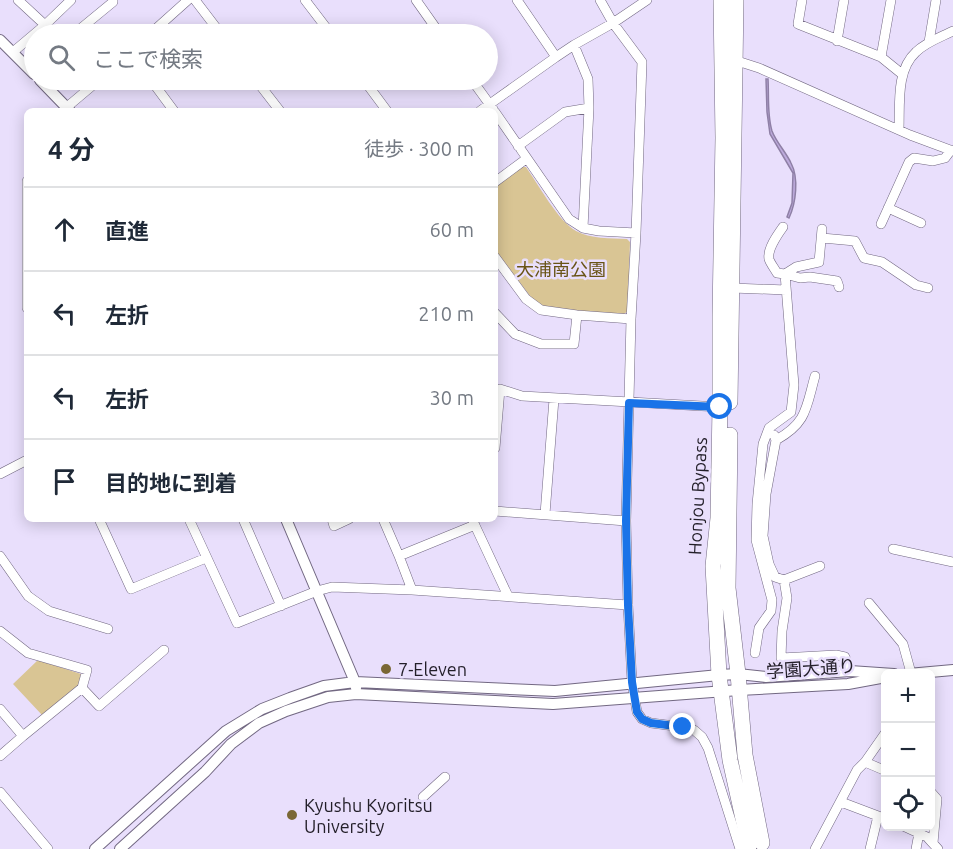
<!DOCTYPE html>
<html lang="ja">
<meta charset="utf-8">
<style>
body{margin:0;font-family:Ubuntu,"Noto Sans JP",sans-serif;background:#f2f2f3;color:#1f2937}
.controls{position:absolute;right:18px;bottom:18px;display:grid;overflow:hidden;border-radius:9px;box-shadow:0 3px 15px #0003}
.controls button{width:54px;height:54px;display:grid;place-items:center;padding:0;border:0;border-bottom:2px solid #e0e1e3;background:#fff;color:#1f2937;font:30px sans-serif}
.stop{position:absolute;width:18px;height:18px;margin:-14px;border:4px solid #1a73e8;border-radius:50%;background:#fff}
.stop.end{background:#1a73e8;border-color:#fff;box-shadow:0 2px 6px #0008}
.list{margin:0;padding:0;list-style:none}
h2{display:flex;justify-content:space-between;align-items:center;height:78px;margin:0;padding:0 24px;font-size:26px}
h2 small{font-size:20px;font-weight:400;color:#747a83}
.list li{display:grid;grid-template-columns:39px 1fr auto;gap:18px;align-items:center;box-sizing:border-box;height:84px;padding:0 24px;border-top:2px solid #e0e1e3}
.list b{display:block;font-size:22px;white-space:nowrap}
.list em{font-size:20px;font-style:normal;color:#747a83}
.icon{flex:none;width:33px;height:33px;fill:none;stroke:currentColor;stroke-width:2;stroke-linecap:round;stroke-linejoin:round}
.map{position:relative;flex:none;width:953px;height:849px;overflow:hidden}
.search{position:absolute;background:#fff;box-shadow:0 3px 15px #0003;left:24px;top:24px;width:474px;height:66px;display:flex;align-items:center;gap:15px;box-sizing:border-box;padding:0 21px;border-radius:33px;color:#747a83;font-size:22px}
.panel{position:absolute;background:#fff;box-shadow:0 3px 15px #0003;left:24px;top:108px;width:474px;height:414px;border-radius:9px}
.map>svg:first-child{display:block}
.green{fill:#d9c594}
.water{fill:#bdaadc;stroke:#8f80a6;stroke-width:1.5}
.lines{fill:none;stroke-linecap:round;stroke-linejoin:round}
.minor-casing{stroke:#726882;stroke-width:10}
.tertiary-casing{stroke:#726882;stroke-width:12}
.trunk-casing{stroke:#726882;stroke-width:16}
.minor{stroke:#fff;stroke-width:9}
.tertiary{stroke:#fff;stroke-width:10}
.trunk{stroke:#fff;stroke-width:15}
.route{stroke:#1a73e8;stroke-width:8}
.poi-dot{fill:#7a6735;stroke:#e9dffc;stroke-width:2}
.labels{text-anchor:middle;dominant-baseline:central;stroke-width:5;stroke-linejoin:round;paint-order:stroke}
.park-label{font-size:18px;fill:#695416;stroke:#e9dffc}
.street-label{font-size:18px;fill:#231f29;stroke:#e9dffc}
.poi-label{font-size:18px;fill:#231f29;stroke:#e9dffc;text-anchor:start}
</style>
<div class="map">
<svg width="953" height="849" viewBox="0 0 953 849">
<rect width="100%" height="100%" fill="#e9dffc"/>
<!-- green -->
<path class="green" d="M522,167H526C538,184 558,221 576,231C590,239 611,238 627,239L630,242L628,311L624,314C600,312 563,314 541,305C537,303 534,300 530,296L495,250V187Z
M38,660L81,674L79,685L42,715L13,684Z"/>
<!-- water -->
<path class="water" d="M766,79H768C769,95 767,115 772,131C776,142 786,152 791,163C799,178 796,203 789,218L787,217L792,203L793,173L770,134L767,112Z"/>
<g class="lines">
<defs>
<path id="minor" d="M18,0L45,25
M195,0L221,34
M305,0L331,34
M416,0L440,34
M517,0L556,57
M600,0L613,23L642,62L636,233L631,319L626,521L628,605L632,682L637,712L642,719L651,723L683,727L694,730L702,737L708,748L740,849
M802,0L798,24L881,57L902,74
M74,34L113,2V0
M150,34L188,0
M837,41L844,0
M929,42L936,0
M574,45L588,79L589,108L583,228
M13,52L45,25L71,0
M881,57L891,0
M731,59L759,68L910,135L953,151
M151,80L174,111
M256,80L280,111
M364,80L387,111
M472,80L493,109
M67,107L99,80
M480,111L556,57L574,45L613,23L647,0
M495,112L569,219L583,228L599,231L636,233
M899,129C900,104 896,70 916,52C926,42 941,37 953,31
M518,146L565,112L589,108
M27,181V308
M495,182L526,159
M888,208L921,223
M881,224L909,162L914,158L933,161L945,158L951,150
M822,238L855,241L864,258L882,262L916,285L928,288
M495,257L526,299L541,310L577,315L631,319
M785,274L796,267L819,262L822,229
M785,274L800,278L810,277L837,281L839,287
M732,288L786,290
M495,313L515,334L541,344H574L577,315
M774,435L776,440C807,423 806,408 815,376
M776,440L766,494L763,536L769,564L775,577L784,580L820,566
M495,448L500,389L522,396L720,407
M0,474L27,460
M495,511L626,521
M545,514L554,399
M99,519L131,589L206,558
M189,519L237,623L317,591L332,587L412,590
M243,519L281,606
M332,519L334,526L349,519
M383,519L399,556L412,590L628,605
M472,519L508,596
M893,549L953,562
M0,556L28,596L49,611L108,629
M399,556L475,525
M784,580L787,598L782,631L781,658L836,655L845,657L850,671
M869,603L903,644L911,673
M0,631L28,653L87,670L82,688L23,736
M755,653L759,628L771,611L772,600L756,540L757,504L763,444L769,428L791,412L794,385L785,274L777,273C775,269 770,263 769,259C767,249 778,234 783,227
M82,688L99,706L164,650
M0,709L23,736L0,756
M865,762L886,771
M930,791L937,799L933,843
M0,792L48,849
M423,797L445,777
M841,802L886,819
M903,826L927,837L938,849
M815,849L857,770L865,762L886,732
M870,849L878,816
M916,849L919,833"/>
<path id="tertiary" d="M0,40L34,74
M40,80L70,111
M286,519L355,682L356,688
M908,674L953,670
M95,849L226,731L262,709L290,698L324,686L355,682L555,691L719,675L738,674L766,677L850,671L894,674
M120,849L205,772L231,744L259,723L286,711L328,697L356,694L553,704L739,690L848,684L886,677"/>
<path id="trunk" d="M721,0L723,138L720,316V407L718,518L713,566L719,675L730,760L749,846
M730,402L736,0
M730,435L728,588L738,674L745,755L762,843"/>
</defs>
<!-- minor casing -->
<use href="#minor" class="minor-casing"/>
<!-- tertiary casing -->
<use href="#tertiary" class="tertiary-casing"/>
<!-- trunk casing -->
<use href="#trunk" class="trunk-casing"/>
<!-- minor -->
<use href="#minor" class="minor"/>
<!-- tertiary -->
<use href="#tertiary" class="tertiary"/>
<!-- trunk -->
<use href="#trunk" class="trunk"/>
</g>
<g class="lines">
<!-- route -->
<path class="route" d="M683,727L651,723L642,719L637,712L632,682L628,605L626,521L629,403L720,407"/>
</g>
<!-- markers -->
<g class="poi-dot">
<circle cx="386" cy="669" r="6"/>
<circle cx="292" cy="815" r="6"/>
</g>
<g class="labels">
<!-- park labels -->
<g class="park-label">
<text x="561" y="269">大浦南公園</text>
</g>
<!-- street labels -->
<g class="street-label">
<text transform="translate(697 496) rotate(-87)">Honjou Bypass</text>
<text transform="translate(811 668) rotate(-4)">学園大通り</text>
</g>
<!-- poi labels -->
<g class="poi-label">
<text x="398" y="669">7-Eleven</text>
<text x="304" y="805">Kyushu Kyoritsu<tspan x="304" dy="21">University</tspan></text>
</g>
</g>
</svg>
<div class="controls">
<button>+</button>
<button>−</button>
<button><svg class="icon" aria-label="locate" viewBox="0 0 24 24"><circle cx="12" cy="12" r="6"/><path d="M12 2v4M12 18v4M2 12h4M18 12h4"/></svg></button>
</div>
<div class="stop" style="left:720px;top:407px"></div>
<div class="stop end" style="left:683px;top:727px"></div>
<div class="search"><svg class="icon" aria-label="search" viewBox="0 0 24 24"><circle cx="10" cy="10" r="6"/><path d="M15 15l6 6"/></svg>ここで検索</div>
<section class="panel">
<h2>4 分<small>徒歩 · 300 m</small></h2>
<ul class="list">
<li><svg class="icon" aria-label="ahead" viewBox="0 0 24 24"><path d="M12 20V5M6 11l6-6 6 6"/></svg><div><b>直進</b></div><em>60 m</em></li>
<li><svg class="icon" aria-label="left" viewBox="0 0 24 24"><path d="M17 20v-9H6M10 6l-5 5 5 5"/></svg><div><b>左折</b></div><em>210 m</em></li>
<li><svg class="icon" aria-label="left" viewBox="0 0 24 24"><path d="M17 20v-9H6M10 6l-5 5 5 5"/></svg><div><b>左折</b></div><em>30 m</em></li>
<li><svg class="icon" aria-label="arrive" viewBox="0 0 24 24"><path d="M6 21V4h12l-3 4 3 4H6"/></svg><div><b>目的地に到着</b></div></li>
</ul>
</section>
</div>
